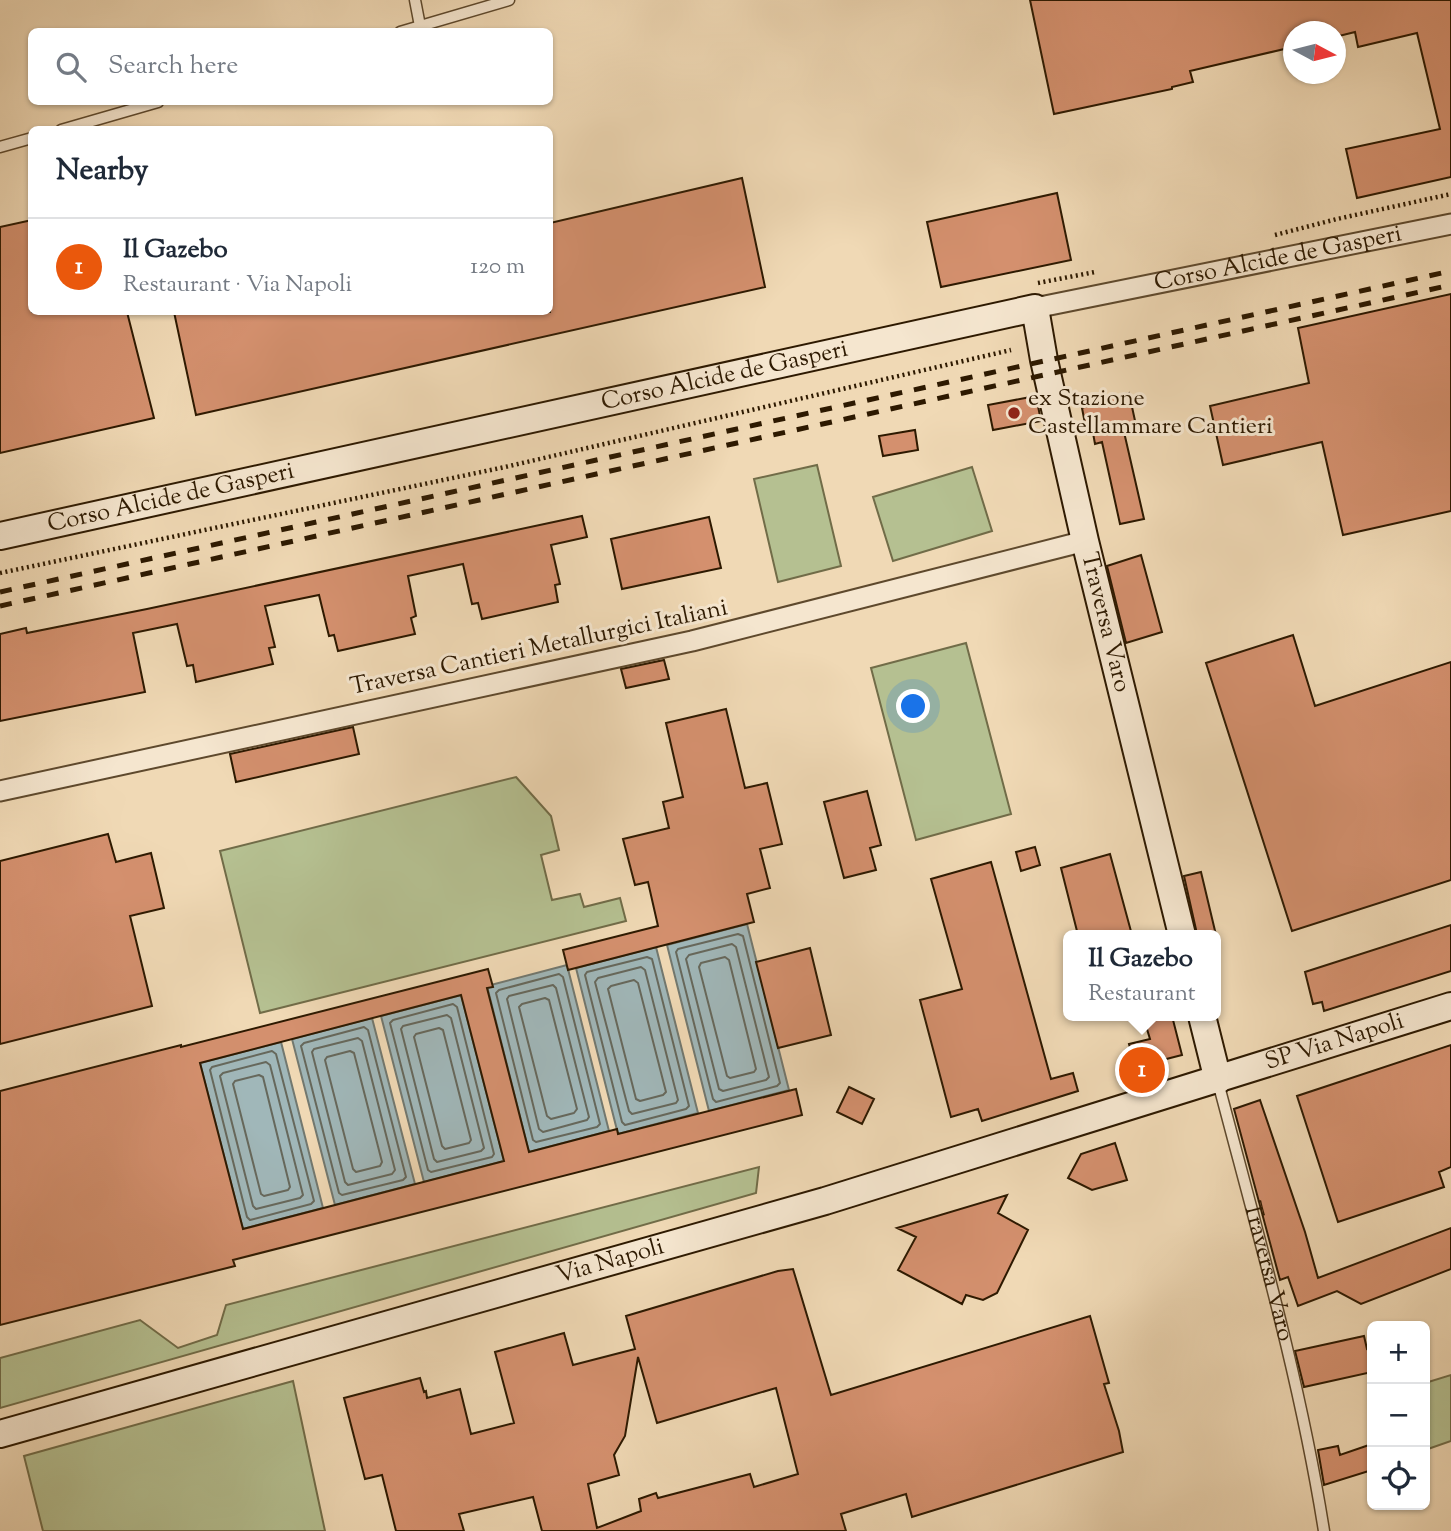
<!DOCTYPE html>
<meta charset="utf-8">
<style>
body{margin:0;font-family:"Sorts Mill Goudy",serif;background:#f2f2f3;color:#1f2937}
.controls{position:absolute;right:21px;bottom:21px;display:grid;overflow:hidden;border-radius:10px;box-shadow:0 2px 5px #0004}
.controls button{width:63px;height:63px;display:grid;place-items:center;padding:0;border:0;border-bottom:2px solid #e0e1e3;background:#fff;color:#1f2937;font:35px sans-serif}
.compass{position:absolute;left:1283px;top:21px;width:63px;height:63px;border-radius:50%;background:#fff;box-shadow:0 2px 5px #0004;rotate:97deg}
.you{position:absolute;left:914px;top:707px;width:24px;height:24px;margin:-18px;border:5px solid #fff;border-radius:50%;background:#1a73e8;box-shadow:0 0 0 10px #1a73e833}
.badge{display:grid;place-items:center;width:46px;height:46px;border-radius:50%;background:#ea580c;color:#fff;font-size:23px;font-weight:700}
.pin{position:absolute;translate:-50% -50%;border:4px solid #fff;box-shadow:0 2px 7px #0006}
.popup{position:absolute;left:1063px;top:930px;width:158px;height:91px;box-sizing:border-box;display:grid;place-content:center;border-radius:10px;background:#fff;filter:drop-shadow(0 2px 5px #0005);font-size:23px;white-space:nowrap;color:#747a83}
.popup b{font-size:26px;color:#1f2937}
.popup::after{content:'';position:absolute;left:50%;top:100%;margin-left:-14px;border:14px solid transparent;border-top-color:#fff}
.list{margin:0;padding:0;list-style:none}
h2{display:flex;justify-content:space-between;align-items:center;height:91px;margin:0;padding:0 28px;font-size:30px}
h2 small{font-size:23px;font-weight:400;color:#747a83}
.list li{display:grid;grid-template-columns:46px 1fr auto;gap:21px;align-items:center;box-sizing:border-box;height:98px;padding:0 28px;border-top:2px solid #e0e1e3}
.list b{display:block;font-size:26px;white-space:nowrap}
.list p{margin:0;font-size:23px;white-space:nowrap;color:#747a83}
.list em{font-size:23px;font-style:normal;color:#747a83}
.icon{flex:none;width:38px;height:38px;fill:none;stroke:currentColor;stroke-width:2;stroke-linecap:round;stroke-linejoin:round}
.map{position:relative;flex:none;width:1451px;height:1531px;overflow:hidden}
.search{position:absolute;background:#fff;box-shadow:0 2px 5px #0004;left:28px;top:28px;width:525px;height:77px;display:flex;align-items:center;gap:18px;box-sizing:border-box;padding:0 24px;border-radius:10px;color:#747a83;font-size:26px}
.panel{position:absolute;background:#fff;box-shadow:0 2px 5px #0004;left:28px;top:126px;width:525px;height:189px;border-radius:10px}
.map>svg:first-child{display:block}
.green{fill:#b5c091;stroke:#716c48;stroke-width:2}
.water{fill:#a0b7b9;stroke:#72786f;stroke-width:2}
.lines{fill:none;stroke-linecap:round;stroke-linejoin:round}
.shore{stroke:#66685c;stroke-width:2}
.building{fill:#d4906e;stroke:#2d1900;stroke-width:2;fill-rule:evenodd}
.lane-casing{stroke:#5e492d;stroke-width:13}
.street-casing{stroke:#5e492d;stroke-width:23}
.secondary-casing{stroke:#2d1900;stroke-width:30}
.path{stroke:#2d1900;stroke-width:4.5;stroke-dasharray:2 3.5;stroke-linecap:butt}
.lane{stroke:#f5e6cf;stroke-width:10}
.street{stroke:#f5e6cf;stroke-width:19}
.secondary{stroke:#f5e6cf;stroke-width:26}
.rail{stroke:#2d1900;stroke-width:5;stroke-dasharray:12 12;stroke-linecap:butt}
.poi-dot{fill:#8f2418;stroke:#f5e6cf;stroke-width:2.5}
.labels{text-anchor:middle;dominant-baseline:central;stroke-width:6;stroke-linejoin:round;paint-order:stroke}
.street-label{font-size:24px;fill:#2d1900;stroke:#f5e6cf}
.poi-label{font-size:24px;fill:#2d1900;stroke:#f5e6cf;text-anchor:start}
</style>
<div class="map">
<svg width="1451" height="1531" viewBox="0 0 1451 1531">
<rect width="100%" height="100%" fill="#f0d9b5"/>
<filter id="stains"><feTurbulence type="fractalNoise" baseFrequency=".00286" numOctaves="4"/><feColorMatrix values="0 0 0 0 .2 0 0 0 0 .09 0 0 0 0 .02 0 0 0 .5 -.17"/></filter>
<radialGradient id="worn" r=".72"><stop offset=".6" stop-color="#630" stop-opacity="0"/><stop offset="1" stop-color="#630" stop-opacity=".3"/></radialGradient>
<!-- green -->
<path class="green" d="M817,465L841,566L778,582L754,479Z
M972,467L992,531L893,561L873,497Z
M966,643L1011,814L916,840L871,668Z
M516,777L551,816L559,850L541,855L552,900L580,894L584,907L620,898L626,921L260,1013L220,851Z
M759,1167L756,1193L0,1408V1358L140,1320L178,1348L217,1335L226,1305Z
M1451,1375V1441L1425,1450V1383Z
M293,1381L325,1531H43L24,1456Z"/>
<!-- water -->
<path class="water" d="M747,924L789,1090L709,1111L667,945Z
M656,947L698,1113L618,1134L576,968Z
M567,965L609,1131L529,1152L487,986Z
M461,995L504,1161L424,1182L381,1016Z
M372,1018L415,1184L335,1205L292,1039Z
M281,1042L323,1208L243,1229L200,1063Z"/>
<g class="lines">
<!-- shore -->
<path class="shore" d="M738,934L743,936L780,1083L777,1086L716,1102L713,1099L676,952L678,949Z
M732,944L736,947L769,1077L766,1080L723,1091L719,1089L686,959L689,955Z
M647,957L652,959L689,1106L686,1109L625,1125L622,1122L585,975L587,972Z
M725,957L729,960L756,1069L754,1072L730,1078L727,1076L699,967L701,963Z
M641,967L645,970L678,1100L676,1103L632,1114L629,1111L595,982L598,978Z
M559,974L563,977L600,1124L597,1127L536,1142L533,1140L496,993L499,990Z
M634,980L638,983L666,1092L663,1095L640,1101L636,1099L608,989L611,986Z
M553,985L556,988L589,1117L587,1120L543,1132L539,1129L507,999L509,996Z
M545,998L549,1000L577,1109L574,1113L551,1119L547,1116L519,1007L522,1004Z
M453,1004L457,1007L494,1154L492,1157L431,1172L428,1170L390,1023L393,1020Z
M447,1015L451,1018L484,1148L481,1151L437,1162L434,1159L401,1029L403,1026Z
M364,1027L368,1030L406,1177L403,1180L342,1195L339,1193L301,1046L304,1043Z
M439,1028L443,1030L471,1140L469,1143L445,1149L442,1146L414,1037L416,1034Z
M358,1038L362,1041L395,1170L392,1174L348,1185L345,1182L312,1052L314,1049Z
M272,1051L276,1054L314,1201L311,1204L250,1220L247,1217L210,1070L212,1067Z
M350,1051L354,1053L382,1162L380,1166L356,1172L353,1169L325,1060L327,1057Z
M266,1062L270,1065L303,1195L300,1198L256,1209L253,1206L220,1076L223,1073Z
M259,1075L263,1077L290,1187L288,1190L264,1196L261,1194L233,1084L235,1081Z"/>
</g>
<!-- building -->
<path class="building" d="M1030,0H1451V177L1357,198L1346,149L1440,129L1417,33L1358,47L1355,32L1335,37V32H1293V47L1190,71L1193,82L1172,87V89L1054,114Z
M742,178L765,287L196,415L174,312H550V223Z
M1057,193L1071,260L941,287L927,222Z
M32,220V312H127L154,418L0,453V227Z
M1451,294V511L1343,535L1322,442L1223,465L1210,406L1309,383L1298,328Z
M1129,393L1137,430L1124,432L1144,519L1120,524L1102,442L1095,444L1093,433L1087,434L1082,408L1106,398Z
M1036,396L1041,421L993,430L988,405Z
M915,430L918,450L883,456L879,436Z
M582,516L587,537L551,545L560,584L555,585L558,602L482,619L478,603L472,604L463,564L408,576L416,616L411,618L415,634L338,651L334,635L329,636L319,595L265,606L275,647L269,648L273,664L196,682L193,665L187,666L177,624L133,633L145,692L0,721V634L26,628L27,633L147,609Z
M709,517L721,568L622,589L611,539Z
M1141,555L1162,632L1126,643L1107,566Z
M1293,635L1315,706L1451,662V880L1292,931L1206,663Z
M664,660L669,679L626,688L621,669Z
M726,709L745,788L767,783L782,844L760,849L770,888L747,894L754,922L568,970L563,950L658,926L648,882L635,885L623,839L669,828L663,802L683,797L666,723Z
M353,727L359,754L236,782L230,754Z
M867,791L881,845L870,848L876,870L844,878L824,802Z
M108,834L116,862L151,853L164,908L130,916L152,1006L0,1044V861Z
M1035,847L1040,865L1021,871L1016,852Z
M1110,854L1132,935H1078L1061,868Z
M991,862L1051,1079L1073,1073L1078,1091L982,1121L978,1109L951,1117L920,1000L962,989L931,879Z
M1201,872L1216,935L1197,934L1184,876Z
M1451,925V971L1324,1011L1322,1002L1313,1004L1305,972Z
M810,948L831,1035L778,1048L756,962Z
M488,969L493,987L487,988L529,1152L617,1129L618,1134L796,1089L802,1115L233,1260L235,1266L0,1325V1091L181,1045V1047ZM461,995L504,1161L243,1229L200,1063Z
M1143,1016H1172L1182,1055L1135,1067L1129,1044L1150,1039Z
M1451,1045V1167L1439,1172L1444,1187L1338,1222L1297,1096Z
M849,1087L874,1099L862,1124L837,1112Z
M1260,1100L1305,1232L1318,1278L1451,1228V1269L1361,1304L1337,1291L1298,1306L1288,1277L1280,1280L1234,1109Z
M1115,1143L1127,1180L1092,1190L1068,1178L1081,1154Z
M1007,1195L998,1213L1028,1230L997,1293L983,1300L966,1295L962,1304L898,1270L916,1237L897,1228Z
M793,1269L831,1395L1090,1316L1109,1383L1104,1384L1119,1431L1123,1452L912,1517L906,1494L841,1514L846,1531H542L533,1497L459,1514L464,1531H396L382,1475L365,1479L344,1398L420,1378L424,1392L426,1391L427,1398L460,1389L471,1434L514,1423L495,1352L564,1333L573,1365L635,1349L626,1316L778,1271ZM638,1357L657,1423L776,1388L798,1474L754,1487L750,1474L658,1498L656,1493L639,1499L641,1511L597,1528L588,1484L619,1475L614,1455L625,1436Z
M1364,1336L1367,1349L1372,1348V1372L1304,1387L1295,1351Z
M1372,1444V1470L1324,1485L1318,1450L1338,1446L1340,1455Z"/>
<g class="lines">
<defs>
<g id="lane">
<path d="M415,0L420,26"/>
<path d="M400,32L509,0"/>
<path d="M61,130L158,102"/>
<path d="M0,147L32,138"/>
<path id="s1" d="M1218,1082C1257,1231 1300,1379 1324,1531"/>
</g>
<g id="street">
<path id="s2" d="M1035,308L1451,224"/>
<path d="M0,791L692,641L1085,541"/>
</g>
<g id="secondary">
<path id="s3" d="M0,536L1035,308L1044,360L1085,541L1182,935"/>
<path d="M1202,1016L1218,1080"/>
<path id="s4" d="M0,1434L825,1201L1451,1006"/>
</g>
</defs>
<!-- lane casing -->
<use href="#lane" class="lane-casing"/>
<!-- street casing -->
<use href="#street" class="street-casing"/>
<!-- secondary casing -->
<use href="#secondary" class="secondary-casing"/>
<!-- path -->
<path class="path" d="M1275,235L1337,219L1451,194
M1038,283L1095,272
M0,573L505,467L1011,350"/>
<!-- lane -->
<use href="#lane" class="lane"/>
<!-- street -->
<use href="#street" class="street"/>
<!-- secondary -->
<use href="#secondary" class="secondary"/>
<!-- rail -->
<path class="rail" d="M0,592L1451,271
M0,606L1451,285"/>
</g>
<!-- markers -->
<circle class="poi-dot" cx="1014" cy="413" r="7"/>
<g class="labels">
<!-- street labels -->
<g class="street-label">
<text stroke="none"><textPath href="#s2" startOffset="248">Corso Alcide de Gasperi</textPath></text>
<text stroke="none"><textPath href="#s3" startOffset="742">Corso Alcide de Gasperi</textPath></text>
<text stroke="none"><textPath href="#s3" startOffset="175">Corso Alcide de Gasperi</textPath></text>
<text stroke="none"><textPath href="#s3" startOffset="1382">Traversa Varo</textPath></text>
<text transform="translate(539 648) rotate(-12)">Traversa Cantieri Metallurgici Italiani</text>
<text stroke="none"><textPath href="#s4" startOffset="1391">SP Via Napoli</textPath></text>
<text stroke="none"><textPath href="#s4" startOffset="634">Via Napoli</textPath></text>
<text stroke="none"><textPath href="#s1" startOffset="196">Traversa Varo</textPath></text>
</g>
<!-- poi labels -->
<g class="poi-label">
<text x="1028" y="399">ex Stazione<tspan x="1028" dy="28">Castellammare Cantieri</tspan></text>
</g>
</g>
<rect width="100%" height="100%" filter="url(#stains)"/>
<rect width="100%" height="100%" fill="url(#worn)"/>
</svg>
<div class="controls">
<button>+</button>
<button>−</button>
<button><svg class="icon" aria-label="locate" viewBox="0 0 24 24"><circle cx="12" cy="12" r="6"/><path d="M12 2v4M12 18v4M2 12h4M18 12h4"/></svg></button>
</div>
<svg class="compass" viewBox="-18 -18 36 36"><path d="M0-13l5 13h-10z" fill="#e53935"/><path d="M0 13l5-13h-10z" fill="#747a83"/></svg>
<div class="you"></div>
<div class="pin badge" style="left:1142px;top:1070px">1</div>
<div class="popup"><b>Il Gazebo</b>Restaurant</div>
<div class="search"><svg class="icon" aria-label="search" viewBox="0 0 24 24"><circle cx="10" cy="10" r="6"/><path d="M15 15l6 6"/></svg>Search here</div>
<section class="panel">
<h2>Nearby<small></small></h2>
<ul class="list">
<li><span class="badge">1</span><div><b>Il Gazebo</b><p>Restaurant · Via Napoli</p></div><em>120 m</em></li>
</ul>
</section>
</div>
